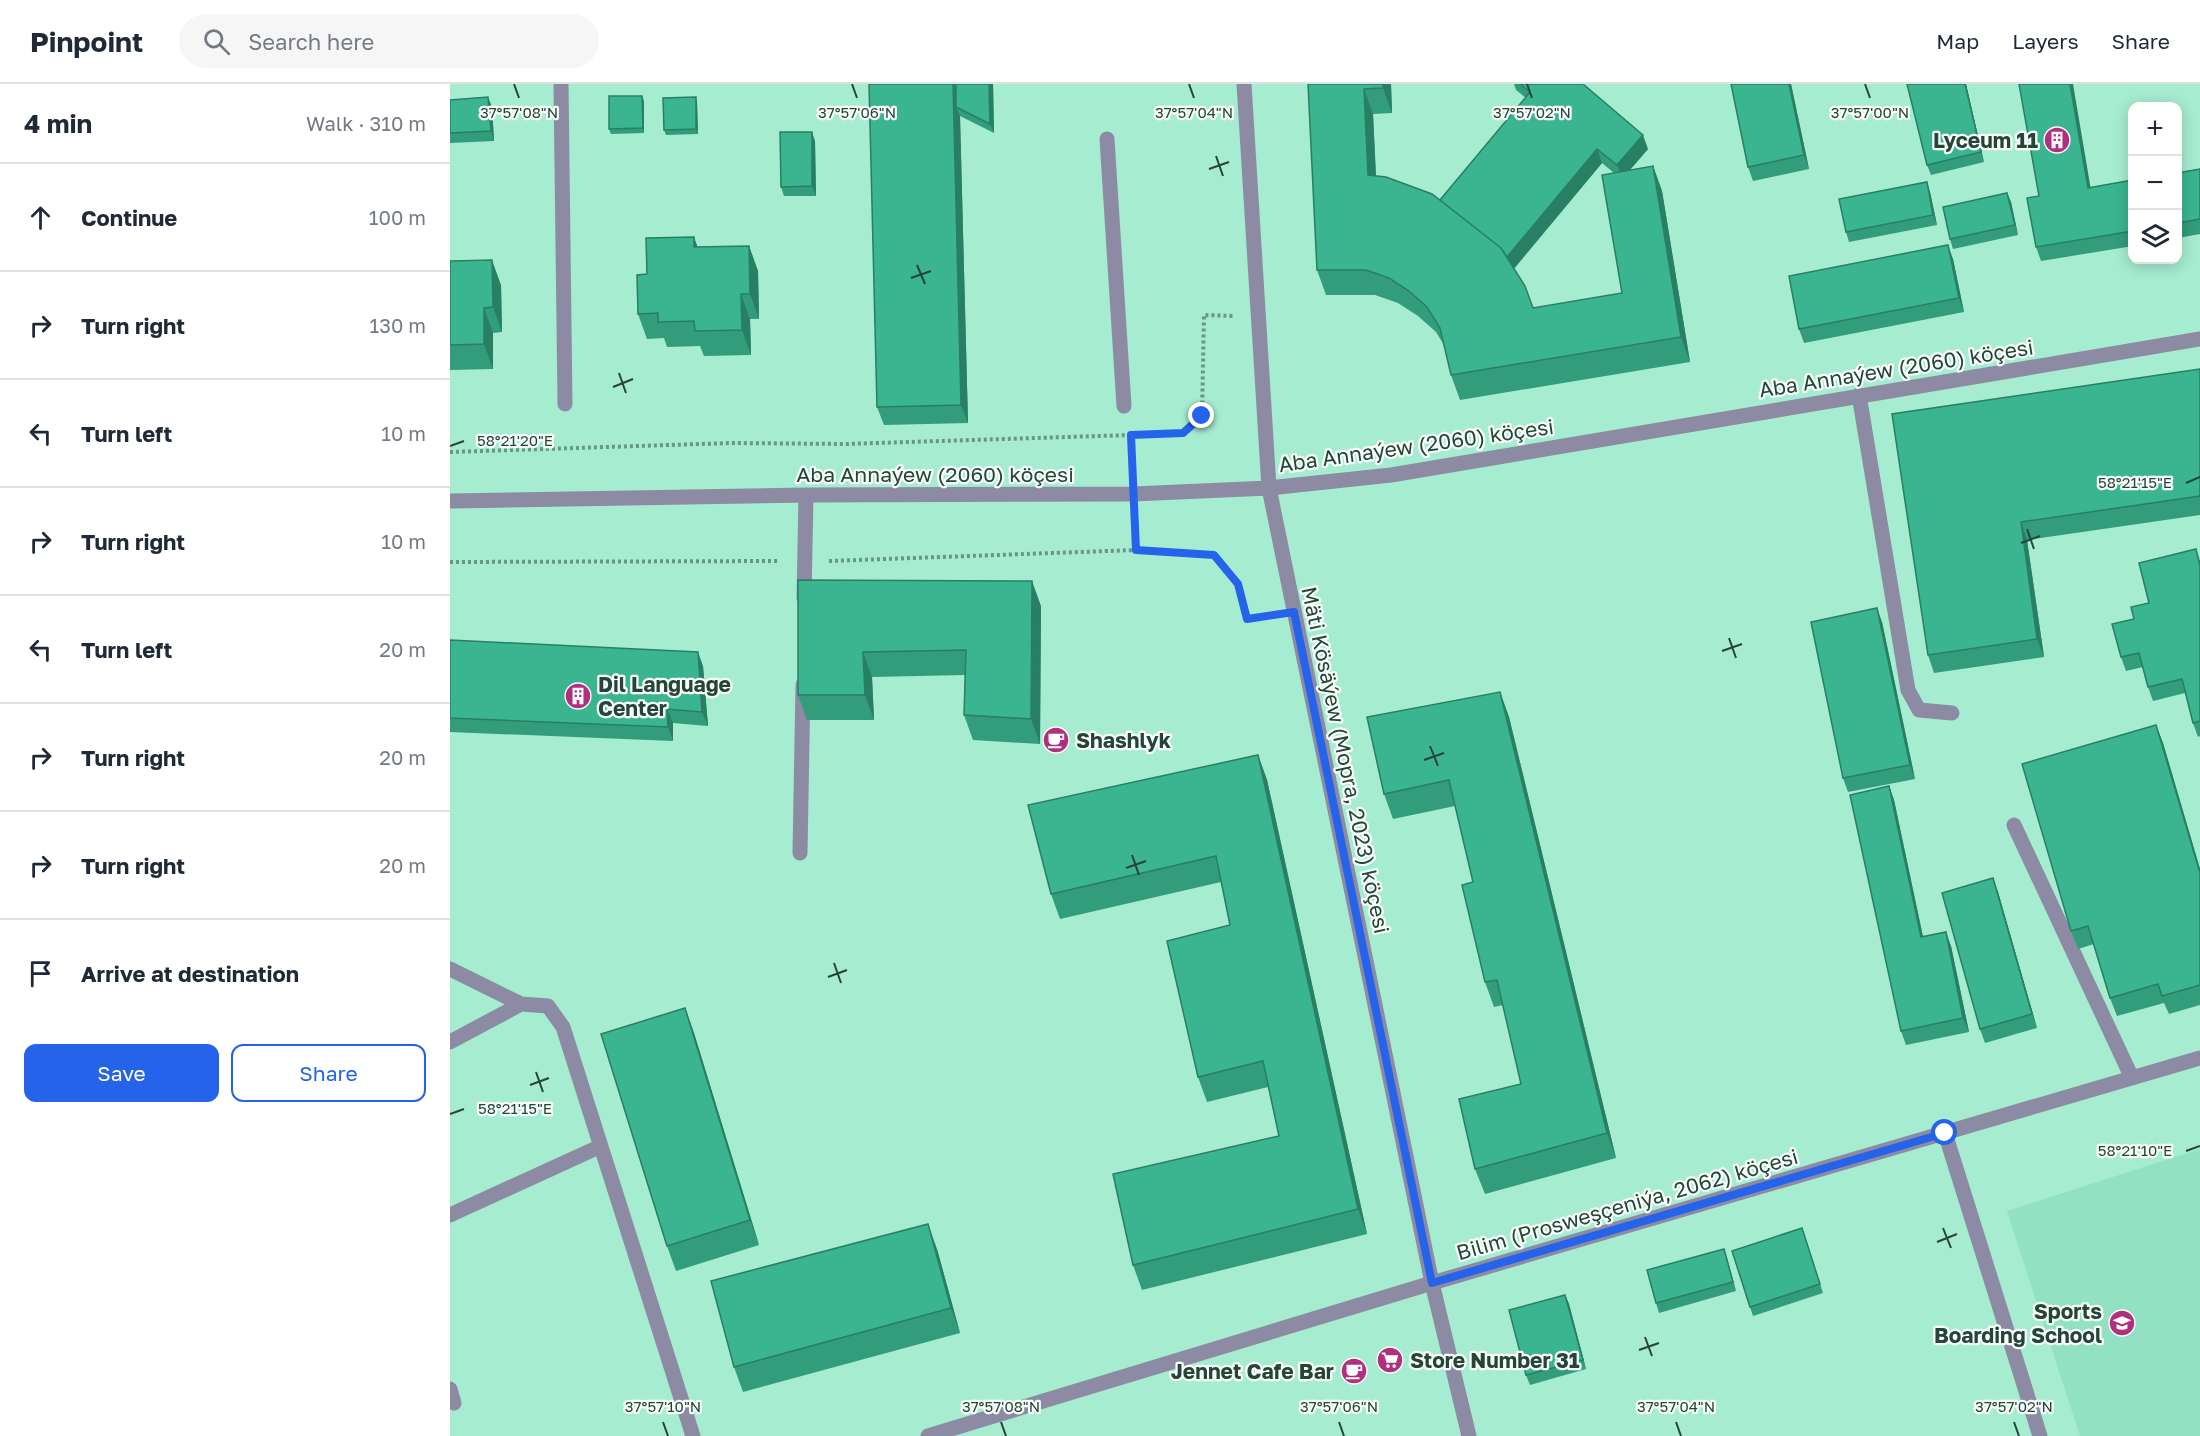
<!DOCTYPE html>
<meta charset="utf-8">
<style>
body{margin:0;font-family:"Golos Text",sans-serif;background:#f6f6f7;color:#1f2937}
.controls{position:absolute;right:18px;top:18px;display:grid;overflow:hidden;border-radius:12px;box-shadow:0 3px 15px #0003}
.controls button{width:54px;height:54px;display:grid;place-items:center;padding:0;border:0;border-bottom:2px solid #e0e1e3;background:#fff;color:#1f2937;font:30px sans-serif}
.stop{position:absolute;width:18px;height:18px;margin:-14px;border:4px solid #2563eb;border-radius:50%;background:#fff}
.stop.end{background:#2563eb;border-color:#fff;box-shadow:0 2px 6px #0008}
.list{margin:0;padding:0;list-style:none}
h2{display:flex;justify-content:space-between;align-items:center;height:78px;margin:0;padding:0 24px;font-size:26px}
h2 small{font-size:20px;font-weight:400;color:#747a83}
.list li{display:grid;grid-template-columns:39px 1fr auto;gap:18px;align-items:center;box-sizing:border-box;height:108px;padding:0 24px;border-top:2px solid #e0e1e3}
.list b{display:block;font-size:22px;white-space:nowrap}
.list em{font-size:20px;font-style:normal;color:#747a83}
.actions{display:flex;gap:12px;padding:18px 24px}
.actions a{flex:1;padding:14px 0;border:2px solid #2563eb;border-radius:12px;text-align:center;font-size:21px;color:#2563eb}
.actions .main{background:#2563eb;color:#fff}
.icon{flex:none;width:33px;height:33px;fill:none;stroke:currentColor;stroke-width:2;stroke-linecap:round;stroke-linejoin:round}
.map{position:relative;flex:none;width:1750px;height:1352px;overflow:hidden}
header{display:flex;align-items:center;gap:36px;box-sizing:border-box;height:84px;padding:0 30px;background:#fff;border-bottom:2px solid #e0e1e3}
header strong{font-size:28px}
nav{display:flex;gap:33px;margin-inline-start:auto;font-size:21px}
.search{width:420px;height:54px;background:#f6f6f7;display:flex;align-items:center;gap:15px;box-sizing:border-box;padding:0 21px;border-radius:33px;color:#747a83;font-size:22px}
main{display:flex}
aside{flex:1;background:#fff}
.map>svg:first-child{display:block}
.built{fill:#92e1c3}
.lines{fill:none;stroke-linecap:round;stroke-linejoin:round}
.path{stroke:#669785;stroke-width:4;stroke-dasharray:3 3;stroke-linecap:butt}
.minor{stroke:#8c8ba3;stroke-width:15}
.wall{fill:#329c7b;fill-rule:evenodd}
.shaded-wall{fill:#297f64}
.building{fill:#3ab58f;stroke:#297f64;stroke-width:1.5}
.route{stroke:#2563eb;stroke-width:8}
.ticks{fill:none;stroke:#274439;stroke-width:2}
.labels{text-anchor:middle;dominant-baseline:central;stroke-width:4.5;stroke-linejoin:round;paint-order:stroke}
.poi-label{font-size:21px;font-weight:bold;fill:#274439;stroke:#f7fdfa;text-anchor:end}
.street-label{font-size:21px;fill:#274439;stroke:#f7fdfa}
.ticks-label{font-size:15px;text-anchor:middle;fill:#274439;stroke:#f7fdfa;stroke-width:4.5;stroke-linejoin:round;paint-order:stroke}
</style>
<header>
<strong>Pinpoint</strong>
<div class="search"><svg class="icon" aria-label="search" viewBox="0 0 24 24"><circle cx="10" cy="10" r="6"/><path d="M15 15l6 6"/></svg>Search here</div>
<nav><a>Map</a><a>Layers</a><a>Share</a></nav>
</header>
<main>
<aside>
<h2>4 min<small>Walk · 310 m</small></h2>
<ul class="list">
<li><svg class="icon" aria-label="ahead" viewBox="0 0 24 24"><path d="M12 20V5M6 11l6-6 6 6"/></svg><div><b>Continue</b></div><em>100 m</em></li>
<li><svg class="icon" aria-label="right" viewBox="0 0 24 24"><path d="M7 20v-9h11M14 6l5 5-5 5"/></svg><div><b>Turn right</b></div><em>130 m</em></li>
<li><svg class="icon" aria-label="left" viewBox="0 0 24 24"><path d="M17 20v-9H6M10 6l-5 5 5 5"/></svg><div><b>Turn left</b></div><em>10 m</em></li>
<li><svg class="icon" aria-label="right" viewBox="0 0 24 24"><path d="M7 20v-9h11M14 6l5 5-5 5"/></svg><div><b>Turn right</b></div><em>10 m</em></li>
<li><svg class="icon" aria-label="left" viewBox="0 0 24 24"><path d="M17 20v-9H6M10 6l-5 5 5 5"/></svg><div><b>Turn left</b></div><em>20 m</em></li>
<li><svg class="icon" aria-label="right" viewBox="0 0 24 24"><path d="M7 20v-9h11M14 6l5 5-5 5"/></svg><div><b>Turn right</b></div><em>20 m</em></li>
<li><svg class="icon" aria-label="right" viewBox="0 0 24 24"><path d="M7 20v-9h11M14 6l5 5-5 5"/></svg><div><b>Turn right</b></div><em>20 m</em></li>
<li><svg class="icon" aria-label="arrive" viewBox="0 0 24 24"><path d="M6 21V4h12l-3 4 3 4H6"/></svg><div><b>Arrive at destination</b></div></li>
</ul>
<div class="actions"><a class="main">Save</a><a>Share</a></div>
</aside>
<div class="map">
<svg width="1750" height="1352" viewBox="0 0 1750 1352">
<rect width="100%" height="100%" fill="#a6ecd1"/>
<!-- built -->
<path class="built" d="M1750,1065V1352H1630L1557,1127Z"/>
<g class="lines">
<!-- path -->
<path class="path" d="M681,351L733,349L752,332L754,231L784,232
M0,368L282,359L395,360L681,351L682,385
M684,434L686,466
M379,477L686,466L764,471L788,500L797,535L821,532
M0,478L329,477"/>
<!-- minor -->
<path class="minor" d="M111,0L115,320
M794,0L819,404L982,1199L1019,1352
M657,55L674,322
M1409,311L1458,606L1469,626L1502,629
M0,417L356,411L683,410L819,404L941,391L1750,255
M354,514L356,411
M1564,741L1682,994
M350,769L353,601
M0,885L71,920
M0,958L71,920L98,922L113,943L243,1352
M1495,1049L1590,1352
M0,1131L151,1062
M0,1305L4,1319
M478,1352L982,1199L1750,974"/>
</g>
<!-- wall -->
<path class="wall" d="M419,0H543L544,49L510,32L518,339L434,341L427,323Z
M858,0H941L942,29L923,30L926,92L990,116L1076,14L1066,6L1064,0H1133L1198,65L1180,86L1203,82L1212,107L1240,278L1010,316L1001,291L994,261L986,248L968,232L948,219L925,211H876L867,186ZM1152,79L1164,89L1172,209L1083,224L1064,185Z
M1281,0H1341L1359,85L1303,97L1298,83Z
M1516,0L1534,78L1481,91L1477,81Z
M0,16L42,23L44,57L0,59Z
M194,17V49L161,50L159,45Z
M247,18L248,50L216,51L214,46Z
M365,57L366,112H334L331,103Z
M1750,85V150L1728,154V89Z
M1683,96V162L1591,177L1586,163L1641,103Z
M1480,108L1487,141L1399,158L1396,148Z
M1557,109L1561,118L1568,151L1503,165L1500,155Z
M299,162L308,187L309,235H300L301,271L254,272L250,262L217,263L214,254L197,255L188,230L197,190L248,163Z
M1503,175L1514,228L1354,259L1349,245Z
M0,177L51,201L52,248L43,249V285L0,286Z
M1750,285V431L1577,456L1594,573L1484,589L1478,571L1442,330Z
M1746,465L1750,477V652L1748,653L1743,639L1735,609L1703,617L1698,603L1693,583L1676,587L1671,573L1684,535Z
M348,496L591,522L590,660L523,656L514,631L515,591L422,593L424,636H357L348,611Z
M1432,538L1465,695L1398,708L1393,694Z
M0,556L253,582L258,642L223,639V657L0,648Z
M1050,608L1059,633L1166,1074L1035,1110L1025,1085L1071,1000L1053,921L1044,923L1035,898L1023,798L1005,722L943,735L934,710Z
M1706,641L1713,659L1750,785V921L1719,930L1714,919L1667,932L1660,914L1644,860L1628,865L1621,847Z
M808,671L817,696L917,1150L692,1206L683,1181L829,1052L818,1003L757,1018L748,993L780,841L771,798L610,835L601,810Z
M1439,702L1444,716L1473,853L1501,862L1519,948L1456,961L1451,947Z
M1543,794L1548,808L1587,944L1535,959L1530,945Z
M235,924L244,949L309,1161L226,1187L217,1162Z
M1352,1144L1373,1209L1303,1232L1300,1223Z
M487,1165L510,1249L293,1308L284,1283Z
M1274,1165L1286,1207L1209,1229L1206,1219Z
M1115,1211L1119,1220L1136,1285L1080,1301L1076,1291Z"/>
<!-- shaded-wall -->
<path class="shaded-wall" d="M503,0H509L506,23L510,32L518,339L511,321Z
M539,0H543L544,49L540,40Z
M933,0H941L942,29L933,4Z
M1339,0H1341L1359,85L1354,71Z
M1515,0H1516L1534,78L1531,68Z
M1620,0H1623L1643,118L1638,104Z
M914,5L923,30L927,116L918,91Z
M192,12L194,17V49L193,44Z
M38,13L42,23L44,57L41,47Z
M246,13L247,18L248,50L246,45Z
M362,48L365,57L366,112L362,102Z
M1193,51L1198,65L1172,95L1167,81Z
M1147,65L1152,79L1060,189L1055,175Z
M1203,82L1212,107L1240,278L1231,253Z
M1477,98L1480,108L1487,141L1483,131Z
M1557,109L1561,118L1568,151L1565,141Z
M244,153L253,178L244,163Z
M1498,161L1503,175L1514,228L1509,214Z
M299,162L308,187L309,235L300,210Z
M42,176L51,201L52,248L43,223Z
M291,210L300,235L301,271L292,246Z
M34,224L43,249V285L34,260Z
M1571,438L1577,456L1594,573L1587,555Z
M582,497L591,522L590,660L581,635Z
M1427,524L1432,538L1465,695L1460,681Z
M248,568L253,582L258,642L252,628Z
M413,568L422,593L424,636L415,611Z
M1050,608L1059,633L1166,1074L1157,1049Z
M217,625L223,639V657L218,643Z
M1706,641L1713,659L1750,785V789Z
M808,671L817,696L917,1150L908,1125Z
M1439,702L1444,716L1476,867L1471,853Z
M1543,794L1548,808L1587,944L1582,930Z
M1496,848L1501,862L1519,948L1513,934Z
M235,924L244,949L309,1161L300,1136Z
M478,1140L487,1165L510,1249L501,1224Z
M1274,1165L1277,1174L1286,1207L1283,1198Z
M1115,1211L1119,1220L1136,1285L1133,1276Z"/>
<!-- building -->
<path class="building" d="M419,0H503L511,321L427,323Z
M506,0H539L540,40L506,23Z
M858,0H933V4L914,5L918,91L936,93L982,110L1051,164L1075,202L1083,224L1172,209L1152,91L1203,82L1231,253L1001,291L990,244L977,223L959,207L939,194L916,186H867Z
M1070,0H1133L1193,51L1167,81L1147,65L1057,173L1051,164L990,116L1080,8Z
M1281,0H1339L1354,71L1298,83Z
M1457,0H1515L1531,68L1477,81Z
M1569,0H1620L1638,104L1683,96V147L1586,163L1577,114L1589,112Z
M159,12H192L193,44L159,45Z
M38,13L41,47L0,49V16Z
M246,13V45L214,46L213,14Z
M330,48H362V102L331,103Z
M1750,85V135L1728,139V89Z
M1477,98L1483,131L1396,148L1389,115Z
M1557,109L1565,141L1500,155L1493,123Z
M244,153V163L299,162L300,210H291L292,246L245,247L244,237L208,238V229L188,230L187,191L197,190L196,154Z
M1498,161L1509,214L1349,245L1339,192Z
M42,176L43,223L34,224V260L0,261V177Z
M1750,285V412L1571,438L1587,555L1478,571L1442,330Z
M1746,465L1750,482V637L1743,639L1732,595L1698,603L1689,569L1671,573L1662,540L1684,535L1681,523L1699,519L1689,479Z
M348,496L582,497L581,635L514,631L516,566L413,568L415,611H348Z
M1427,524L1460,681L1393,694L1361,538Z
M0,556L248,568L252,628L217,625L218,643L0,634Z
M1050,608L1157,1049L1025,1085L1009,1015L1071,1000L1047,896L1035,898L1012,801L1023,798L999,696L934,710L917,633Z
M1706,641L1750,789V901L1712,912L1708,900L1660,914L1638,842L1621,847L1572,680Z
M808,671L908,1125L683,1181L663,1090L829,1052L813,977L748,993L717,857L780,841L766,772L601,810L578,721Z
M1439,702L1471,853L1496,848L1513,934L1451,947L1400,711Z
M1543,794L1582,930L1530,945L1492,809Z
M235,924L300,1136L217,1162L151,950Z
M478,1140L501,1224L284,1283L261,1197Z
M1352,1144L1370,1200L1300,1223L1282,1167Z
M1274,1165L1283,1198L1206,1219L1197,1186Z
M1115,1211L1133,1276L1076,1291L1059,1226Z"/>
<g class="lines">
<!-- route -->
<path class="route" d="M752,332L733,349L681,351L686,466L764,471L788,500L797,535L844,528L982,1199L1495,1049"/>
</g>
<!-- ticks -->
<path class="ticks" d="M64,0L69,14M402,0L407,14M739,0L744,14M1077,0L1082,14M1415,0L1420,14M766,72L773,92M759,85L779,78M467,181L475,200M461,194L481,187M169,289L176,309M163,303L183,295M0,362L14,357M1736,399L1750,393M1577,445L1584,465M1571,459L1590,452M1279,554L1286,574M1272,567L1292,560M980,662L988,682M974,676L994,669M682,771L689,791M676,784L696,777M384,879L391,899M378,893L397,886M86,988L93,1008M80,1001L99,994M0,1030L14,1025M1736,1067L1750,1062M1493,1144L1501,1164M1487,1158L1507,1150M1195,1253L1202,1272M1189,1266L1209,1259M213,1338L218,1352M551,1338L556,1352M889,1338L894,1352M1226,1338L1231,1352M1564,1338L1569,1352"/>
<!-- icons -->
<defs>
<symbol id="building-disc" viewBox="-11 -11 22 22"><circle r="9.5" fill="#b0307d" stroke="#f7fdfa"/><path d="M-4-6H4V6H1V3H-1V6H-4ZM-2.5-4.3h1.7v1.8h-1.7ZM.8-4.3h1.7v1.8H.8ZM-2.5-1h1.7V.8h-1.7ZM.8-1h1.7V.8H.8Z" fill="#fff"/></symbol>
<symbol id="cafe-disc" viewBox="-11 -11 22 22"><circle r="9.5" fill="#b0307d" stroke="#f7fdfa"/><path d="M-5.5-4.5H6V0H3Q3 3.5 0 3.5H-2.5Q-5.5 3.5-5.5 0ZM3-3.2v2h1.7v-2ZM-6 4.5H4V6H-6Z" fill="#fff"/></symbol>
<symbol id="school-disc" viewBox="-11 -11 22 22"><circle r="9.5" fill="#b0307d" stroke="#f7fdfa"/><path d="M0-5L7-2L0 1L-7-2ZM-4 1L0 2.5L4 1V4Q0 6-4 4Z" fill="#fff"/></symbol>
<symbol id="supermarket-disc" viewBox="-11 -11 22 22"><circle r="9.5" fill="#b0307d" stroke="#f7fdfa"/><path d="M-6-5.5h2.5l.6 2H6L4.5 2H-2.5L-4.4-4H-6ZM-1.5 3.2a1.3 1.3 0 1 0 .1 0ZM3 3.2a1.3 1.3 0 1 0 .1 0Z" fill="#fff"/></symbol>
</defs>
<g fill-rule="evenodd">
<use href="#building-disc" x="1592" y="41" width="30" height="30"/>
<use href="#building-disc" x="113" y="597" width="30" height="30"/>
<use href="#cafe-disc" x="591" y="641" width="30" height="30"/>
<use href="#school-disc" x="1657" y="1224" width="30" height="30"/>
<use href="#supermarket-disc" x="925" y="1261" width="30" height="30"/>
<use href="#cafe-disc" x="889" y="1272" width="30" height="30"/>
</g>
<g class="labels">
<!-- poi labels -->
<g class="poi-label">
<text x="1588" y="56">Lyceum 11</text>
<text x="148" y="600" text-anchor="start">Dil Language<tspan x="148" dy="24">Center</tspan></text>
<text x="626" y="656" text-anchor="start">Shashlyk</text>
<text x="1652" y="1227">Sports<tspan x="1652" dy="24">Boarding School</tspan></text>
<text x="960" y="1276" text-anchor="start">Store Number 31</text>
<text x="884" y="1287">Jennet Cafe Bar</text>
</g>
<!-- street labels -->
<g class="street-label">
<text transform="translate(1446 284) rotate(-9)">Aba Annaýew (2060) köçesi</text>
<text transform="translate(966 361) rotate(-8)">Aba Annaýew (2060) köçesi</text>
<text x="485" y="390">Aba Annaýew (2060) köçesi</text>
<text transform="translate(896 676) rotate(78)">Mäti Kösäýew (Mopra, 2023) köçesi</text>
<text transform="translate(1177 1120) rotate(-16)">Bilim (Prosweşçeniýa, 2062) köçesi</text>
</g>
</g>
<g class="ticks-label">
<text x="1420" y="34">37°57'00"N</text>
<text x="69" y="34">37°57'08"N</text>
<text x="407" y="34">37°57'06"N</text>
<text x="744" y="34">37°57'04"N</text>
<text x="1082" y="34">37°57'02"N</text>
<text x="65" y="362">58°21'20"E</text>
<text x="1685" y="404">58°21'15"E</text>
<text x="65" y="1030">58°21'15"E</text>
<text x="1685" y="1072">58°21'10"E</text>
<text x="213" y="1328">37°57'10"N</text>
<text x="551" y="1328">37°57'08"N</text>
<text x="889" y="1328">37°57'06"N</text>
<text x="1226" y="1328">37°57'04"N</text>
<text x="1564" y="1328">37°57'02"N</text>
</g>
</svg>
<div class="controls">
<button>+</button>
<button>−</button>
<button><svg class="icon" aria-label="layers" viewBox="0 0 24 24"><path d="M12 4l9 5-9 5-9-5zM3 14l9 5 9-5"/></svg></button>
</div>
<div class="stop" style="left:1495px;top:1049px"></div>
<div class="stop end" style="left:752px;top:332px"></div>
</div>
</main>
